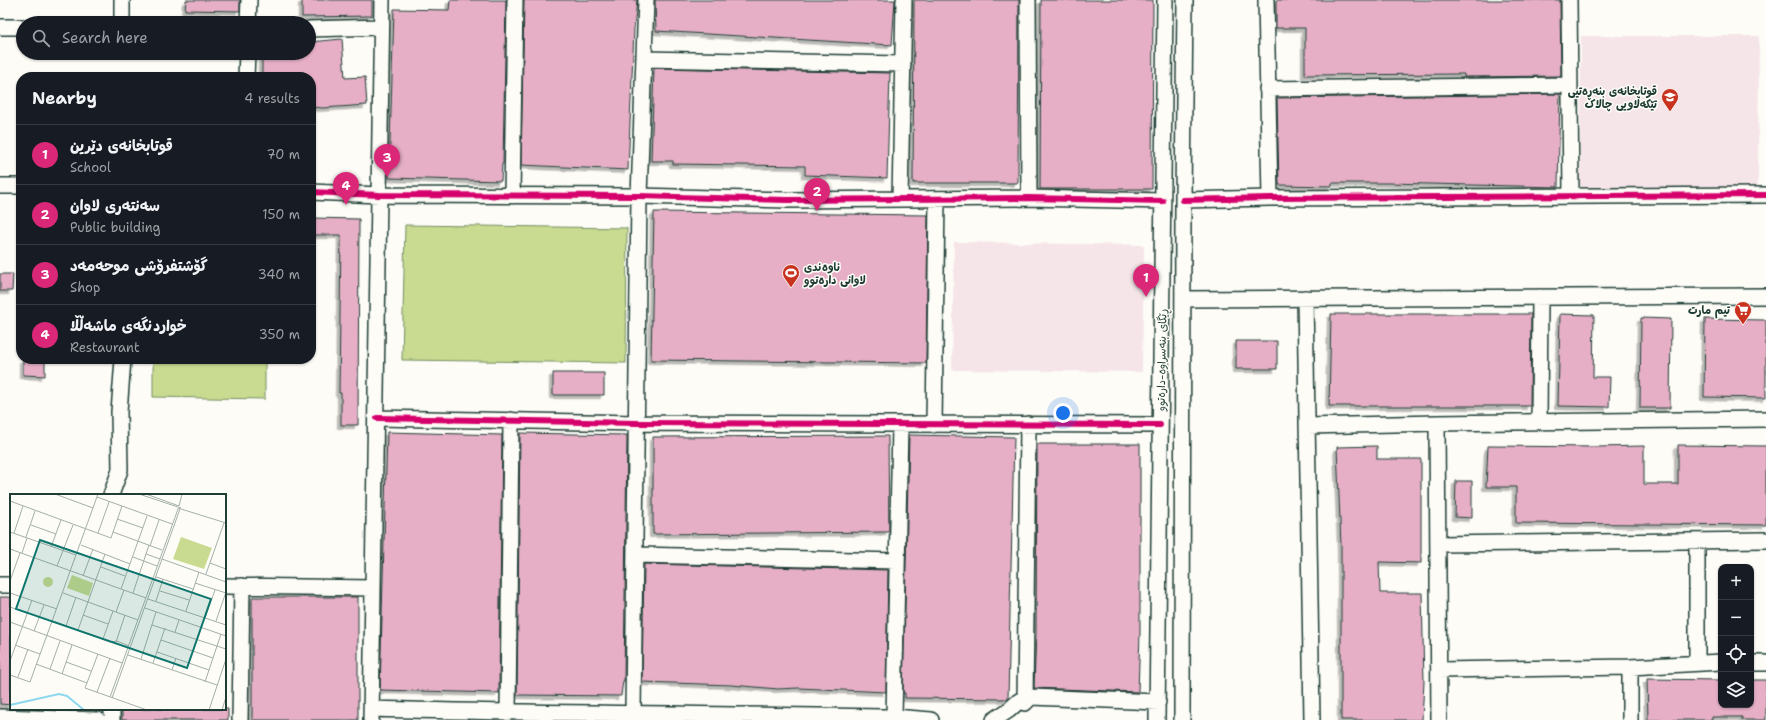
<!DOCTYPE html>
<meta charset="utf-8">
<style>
body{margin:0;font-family:"Shantell Sans","Playpen Sans Arabic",sans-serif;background:#20242c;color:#f1f3f6}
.controls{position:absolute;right:12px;bottom:12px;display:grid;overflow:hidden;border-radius:8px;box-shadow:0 1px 3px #0004}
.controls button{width:36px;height:36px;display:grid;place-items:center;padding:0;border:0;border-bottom:1px solid #363941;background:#171b24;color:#f1f3f6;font:20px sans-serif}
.you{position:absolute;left:1063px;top:413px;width:14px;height:14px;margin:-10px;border:3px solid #fff;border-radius:50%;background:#1a73e8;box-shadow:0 0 0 6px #1a73e833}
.badge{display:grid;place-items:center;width:26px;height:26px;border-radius:50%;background:#db2777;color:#fff;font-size:13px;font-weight:700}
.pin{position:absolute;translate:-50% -33px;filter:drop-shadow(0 1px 2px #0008)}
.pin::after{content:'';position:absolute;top:21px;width:14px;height:12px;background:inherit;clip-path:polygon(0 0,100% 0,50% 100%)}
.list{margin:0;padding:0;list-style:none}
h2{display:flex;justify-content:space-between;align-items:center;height:52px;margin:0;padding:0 16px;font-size:17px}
h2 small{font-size:13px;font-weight:400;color:#9ea1a6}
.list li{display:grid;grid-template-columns:26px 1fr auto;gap:12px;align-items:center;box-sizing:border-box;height:60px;padding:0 16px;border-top:1px solid #363941}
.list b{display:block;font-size:15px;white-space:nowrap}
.list p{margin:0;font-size:13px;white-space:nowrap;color:#9ea1a6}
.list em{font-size:13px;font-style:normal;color:#9ea1a6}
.icon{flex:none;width:22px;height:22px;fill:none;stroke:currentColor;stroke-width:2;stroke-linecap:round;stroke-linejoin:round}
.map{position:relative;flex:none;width:1766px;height:720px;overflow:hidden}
.search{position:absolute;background:#171b24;box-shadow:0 1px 3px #0004;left:16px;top:16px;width:300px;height:44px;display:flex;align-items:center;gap:10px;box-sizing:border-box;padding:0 14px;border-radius:22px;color:#9ea1a6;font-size:15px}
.panel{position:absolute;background:#171b24;box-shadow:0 1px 3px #0004;left:16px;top:72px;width:300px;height:292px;border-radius:16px}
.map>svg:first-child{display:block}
.built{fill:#f6e5e8}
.green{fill:#c9db90;stroke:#748c62}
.building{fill:#e6afc6;stroke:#1f3d34;filter:url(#shadow)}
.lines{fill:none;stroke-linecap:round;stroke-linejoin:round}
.minor-casing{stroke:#1f3d34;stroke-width:18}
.minor{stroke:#fdfcf7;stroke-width:15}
.cycleway-casing{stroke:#fdfcf7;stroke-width:8}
.cycleway{stroke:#d6006c;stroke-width:6}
.labels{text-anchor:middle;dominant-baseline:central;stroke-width:3;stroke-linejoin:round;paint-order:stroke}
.poi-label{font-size:11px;font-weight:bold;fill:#1f3d34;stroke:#fdfcf7;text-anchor:end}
.street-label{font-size:11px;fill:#1f3d34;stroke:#fdfcf7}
.inset-river{fill:none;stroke:#8dd8ee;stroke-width:2}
.inset-road{fill:none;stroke:#a4b0a9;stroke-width:1}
.view{fill:#0f766e;fill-opacity:0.15;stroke:#0f766e;stroke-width:2}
.inset-edge{fill:none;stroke:#1f3d34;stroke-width:2}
</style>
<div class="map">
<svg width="1766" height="720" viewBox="0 0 1766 720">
<defs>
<filter id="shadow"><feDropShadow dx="-3.5" dy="3.5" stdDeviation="0" flood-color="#0004"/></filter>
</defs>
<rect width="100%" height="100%" fill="#fdfcf7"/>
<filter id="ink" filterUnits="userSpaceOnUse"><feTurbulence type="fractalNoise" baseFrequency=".025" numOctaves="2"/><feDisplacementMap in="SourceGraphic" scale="8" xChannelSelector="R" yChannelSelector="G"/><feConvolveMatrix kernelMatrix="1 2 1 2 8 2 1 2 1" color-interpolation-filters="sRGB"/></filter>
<g filter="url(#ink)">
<!-- built -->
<path class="built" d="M1581,36H1759L1758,187H1580Z
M954,242L1144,245L1142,372L952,370Z"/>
<!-- green -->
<path class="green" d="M405,225L627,228L626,363L402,360Z
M153,359H265V399L153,397Z"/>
<!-- building -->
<path class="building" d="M186,0H240V11L185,10Z
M302,0H372V16L302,17Z
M450,0H506L503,164H502L501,181L389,178L394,9L449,10Z
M524,0H637L634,29L628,170L521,165Z
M655,0H895L892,45L656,31Z
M914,0H1019L1018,183H913Z
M1041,0H1153L1152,189H1040Z
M1276,0H1560L1561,76L1464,77V74L1305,75V28H1276Z
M342,39L345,78L365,77L367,105L323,108L311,107V77H262V53H309V42Z
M654,68L890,73L887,178L805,175V166L673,164V161H651Z
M1560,94L1558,187L1387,183H1332V186L1279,185L1277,98Z
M654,212L928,215L926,363L651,360Z
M311,218L359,219L358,425H341V393H339L341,235H311Z
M0,274H13L12,291H0Z
M1331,314H1531L1530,406H1329Z
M1560,314L1594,315L1593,377H1610L1609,407L1558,406Z
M1641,318L1671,319L1670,408H1640Z
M1705,319L1766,320V398L1704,397Z
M1236,341H1277V369H1236Z
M23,359H45V376L23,375Z
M553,373H604V395H553Z
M387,432L502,435L499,693L380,690Z
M520,433L627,435L624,681H623L621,696L517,695Z
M909,435L1014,437L1008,699L905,698V693H903Z
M888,436L889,532L653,534V437Z
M1037,444H1140V633L1138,692L1034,688L1036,632Z
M1678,445L1766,446V525L1516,523V487H1486L1488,446L1597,447L1644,446V484H1678Z
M1377,446V459H1421V563L1379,562L1380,593H1422L1424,682L1422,720H1341V546L1337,447Z
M1456,481H1472V518L1455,517Z
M644,564L888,570L886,692L798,688L778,689L731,685L642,682Z
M0,597H11V705L0,704Z
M252,597H358V720H252Z
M1647,679L1721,680V705H1751V680H1766V720H1742V717H1712V720H1648Z
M122,709H228V720H122Z"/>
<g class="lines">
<defs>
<path id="minor" d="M1028,0L1029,198
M1266,0L1270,198
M1569,0L1571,196
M122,23V0
M248,23L249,0
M0,27H23
M309,29L381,27
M644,59L903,64
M246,77L247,53
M1267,89L1569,85
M0,186H21
M311,192L379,195L639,196L787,200L1029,198L1163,201
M512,196L515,0
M900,199L904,0
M1183,200L1270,198L1766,195
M1305,298L1312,720
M1183,299L1766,296
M377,418L637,423L1160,425
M1539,422L1540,297
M1437,423L1439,720
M934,425L937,199
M1307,426L1437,423L1766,419
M111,495L120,470L119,412L123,359
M1439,544L1766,540
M636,555L897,561
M0,585H11
M225,586L373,588
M1697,662V541
M1751,663H1766
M1439,670L1630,667L1721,662
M1025,703L1028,424
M372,709C546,714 720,714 894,717L931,720
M508,713L511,420
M633,713L639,196L646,0
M0,717L98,720
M894,717L900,425
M112,720V709
M240,720L242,586
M371,720L382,0
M994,720L1009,710L1019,701L1025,703L1031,697L1158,702
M1157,720L1165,0
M1182,720L1183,200L1185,0
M1630,720V667"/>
</defs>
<!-- minor casing -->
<use href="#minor" class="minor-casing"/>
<!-- minor -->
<use href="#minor" class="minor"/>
<defs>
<path id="cycleway" d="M311,192L379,195L639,196L787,200L1029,198L1163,201
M1183,200L1270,198L1766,195
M377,418L637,423L1160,425"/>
</defs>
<!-- cycleway casing -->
<use href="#cycleway" class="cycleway-casing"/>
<!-- cycleway -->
<use href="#cycleway" class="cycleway"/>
</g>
</g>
<!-- icons -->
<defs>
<symbol id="school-pin" viewBox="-11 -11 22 30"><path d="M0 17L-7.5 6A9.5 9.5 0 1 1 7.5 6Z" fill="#c8321e" stroke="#fdfcf7"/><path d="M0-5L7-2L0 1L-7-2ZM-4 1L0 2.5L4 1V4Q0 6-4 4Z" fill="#fff"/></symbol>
<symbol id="stadium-pin" viewBox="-11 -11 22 30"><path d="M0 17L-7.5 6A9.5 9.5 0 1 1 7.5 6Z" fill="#c8321e" stroke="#fdfcf7"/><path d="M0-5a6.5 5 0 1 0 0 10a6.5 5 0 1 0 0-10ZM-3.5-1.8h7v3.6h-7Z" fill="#fff"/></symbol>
<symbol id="supermarket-pin" viewBox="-11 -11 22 30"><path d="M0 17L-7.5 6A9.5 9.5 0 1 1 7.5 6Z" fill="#c8321e" stroke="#fdfcf7"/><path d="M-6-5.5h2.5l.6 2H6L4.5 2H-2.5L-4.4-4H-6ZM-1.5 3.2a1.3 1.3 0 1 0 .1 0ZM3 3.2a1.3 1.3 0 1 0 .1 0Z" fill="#fff"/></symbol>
</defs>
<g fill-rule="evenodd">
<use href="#school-pin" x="1660" y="87" width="20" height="27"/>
<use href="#stadium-pin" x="781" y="263" width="20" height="27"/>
<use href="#supermarket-pin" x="1733" y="300" width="20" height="27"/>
</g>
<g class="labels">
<!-- poi labels -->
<g class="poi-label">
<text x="1657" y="91">قوتابخانەی بنەڕەتیی<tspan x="1657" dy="13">تێکەڵاویی چالاک</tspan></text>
<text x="804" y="267" text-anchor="start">ناوەندی<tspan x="804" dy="13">لاوانی دارەتوو</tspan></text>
<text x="1730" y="310">تیم مارت</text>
</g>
<!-- street labels -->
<g class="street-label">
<text transform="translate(1162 360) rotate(-89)">ڕێگای بنەسراوە-دارەتوو</text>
</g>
</g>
<!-- overview -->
<g transform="translate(10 494)">
<rect width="216" height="216" fill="#fdfcf7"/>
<path d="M171,43L202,54L194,75L163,65ZM62,81L83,89L79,102L57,94ZM33 88a5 5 0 1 1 10 0a5 5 0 1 1-10 0Z" fill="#c9db90"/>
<path class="inset-river" d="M0,211L49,200L57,202L74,216"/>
<path class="inset-road" d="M45,0L83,14M136,0L169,12M87,3L162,30M0,7L101,44L112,12M169,12L172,0M171,15L216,29M107,25L133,34M21,31L46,40M0,38L66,61M103,38L152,56M4,39L13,12M88,39L99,8M16,43L25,17M71,51L120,70M140,52L149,26M41,53L51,26M0,55L136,104M12,59L17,44M136,60L150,65M123,63L147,72M152,65L216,88M200,69L216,75M47,72L63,31M91,73L115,82M196,80L214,29M73,82L83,55M146,83L183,95M0,87L10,59M185,89L216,99M111,95L137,22M150,97L179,106M0,99L47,115M53,99L128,126M123,99L139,51M138,105L216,131M146,107L153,85M0,113L17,119M135,114L216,142M176,117L189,78M106,118L114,96M73,121L98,130M195,124L205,96M43,127L100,148L107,147L119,152M206,127L216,98M0,128L112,169M142,131L216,155M56,132L66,103M68,136L95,60M24,137L34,111M165,138L169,126M93,145L103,117M151,146L203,164M106,148L115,121M5,151L30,160M147,158L199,176M88,160L75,194L137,216M118,161L207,191M131,165L146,118M0,167L22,106M56,168L81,177M143,169L155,134M26,170L77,189M40,175L50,147M162,176L166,164M52,180L62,151M0,181L20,188L88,0M8,183L18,155M195,188L211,140M87,198L100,164M100,203L168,15L171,14L129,0M102,204L170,15M199,216L216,165M212,216L216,203"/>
<path class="view" d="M30,46L201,105L177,174L6,115Z"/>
<rect width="216" height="216" class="inset-edge"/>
</g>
</svg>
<div class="controls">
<button>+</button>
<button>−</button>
<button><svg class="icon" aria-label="locate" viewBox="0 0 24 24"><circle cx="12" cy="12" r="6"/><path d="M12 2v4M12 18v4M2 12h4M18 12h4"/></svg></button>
<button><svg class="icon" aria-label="layers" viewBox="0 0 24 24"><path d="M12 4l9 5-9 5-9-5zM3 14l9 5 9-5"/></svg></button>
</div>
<div class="you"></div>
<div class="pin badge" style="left:1146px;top:297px">1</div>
<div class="pin badge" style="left:817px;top:211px">2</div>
<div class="pin badge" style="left:387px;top:177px">3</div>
<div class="pin badge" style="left:346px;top:205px">4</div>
<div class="search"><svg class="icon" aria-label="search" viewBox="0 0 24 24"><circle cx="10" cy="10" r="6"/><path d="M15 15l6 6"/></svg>Search here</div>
<section class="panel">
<h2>Nearby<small>4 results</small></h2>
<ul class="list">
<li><span class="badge">1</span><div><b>قوتابخانەى دێرین</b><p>School</p></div><em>70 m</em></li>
<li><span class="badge">2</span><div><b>سەنتەری لاوان</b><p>Public building</p></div><em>150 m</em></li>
<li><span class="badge">3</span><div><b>گۆشتفرۆشی موحەمەد</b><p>Shop</p></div><em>340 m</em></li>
<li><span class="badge">4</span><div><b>خواردنگەی ماشەڵڵا</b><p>Restaurant</p></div><em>350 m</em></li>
</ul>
</section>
</div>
